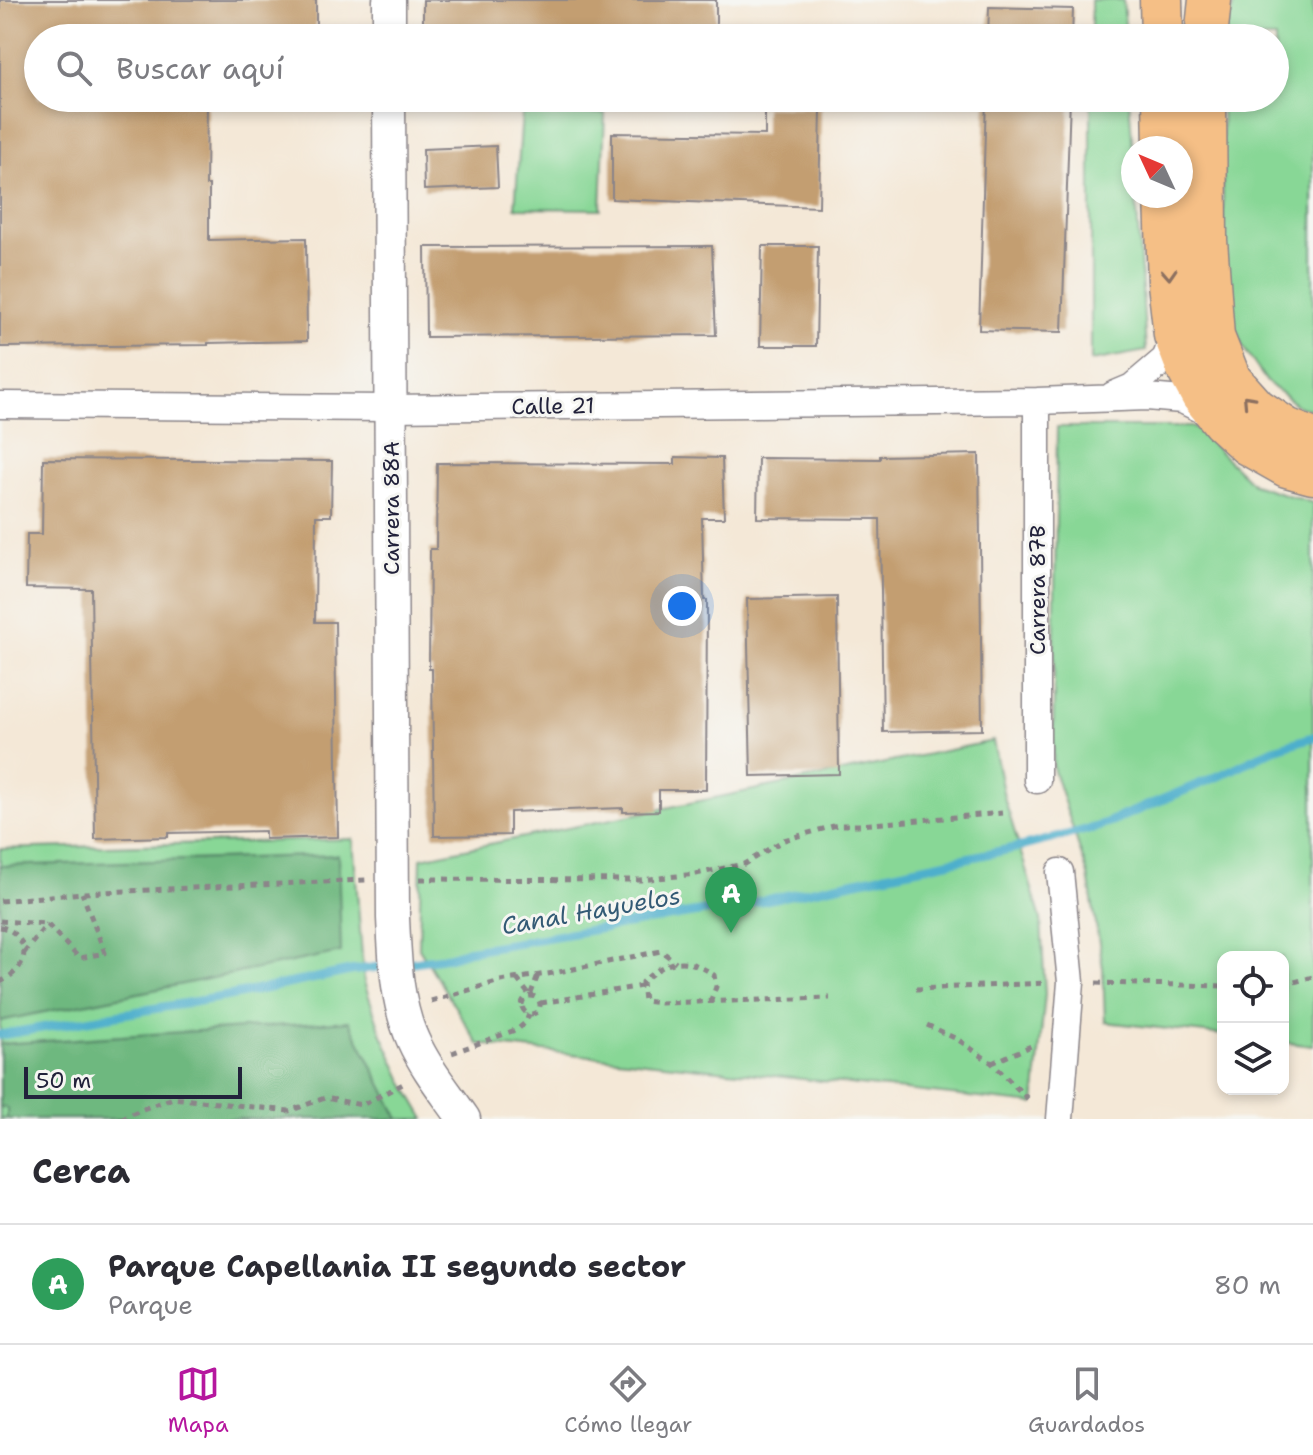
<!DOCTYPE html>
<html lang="es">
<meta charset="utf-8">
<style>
body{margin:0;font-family:"Shantell Sans",sans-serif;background:#f2f2f3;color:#2b2b33}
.controls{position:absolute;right:24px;bottom:24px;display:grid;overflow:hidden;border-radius:16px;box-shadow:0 4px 12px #0003}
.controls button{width:72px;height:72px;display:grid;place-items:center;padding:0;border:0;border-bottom:2px solid #e1e1e2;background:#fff;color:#2b2b33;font:40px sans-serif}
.compass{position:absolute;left:1121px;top:136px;width:72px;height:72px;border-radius:50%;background:#fff;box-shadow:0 4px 12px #0003;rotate:314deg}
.scale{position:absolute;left:24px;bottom:20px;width:218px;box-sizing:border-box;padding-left:8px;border:4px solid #22223b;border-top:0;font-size:22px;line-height:28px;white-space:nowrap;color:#22223b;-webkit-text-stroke:6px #f6f6f2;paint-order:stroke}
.you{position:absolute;left:682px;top:606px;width:28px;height:28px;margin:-20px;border:6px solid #fff;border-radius:50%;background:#1a73e8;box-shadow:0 0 0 12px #1a73e833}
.badge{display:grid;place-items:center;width:52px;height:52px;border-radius:50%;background:#b5179e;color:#fff;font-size:26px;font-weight:700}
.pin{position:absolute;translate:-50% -66px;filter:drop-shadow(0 2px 4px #0008)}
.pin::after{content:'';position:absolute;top:42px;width:28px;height:24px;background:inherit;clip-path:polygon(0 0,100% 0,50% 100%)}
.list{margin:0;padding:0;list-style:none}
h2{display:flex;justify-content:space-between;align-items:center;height:104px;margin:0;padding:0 32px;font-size:34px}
h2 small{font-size:26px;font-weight:400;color:#7c7c81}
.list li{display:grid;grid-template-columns:52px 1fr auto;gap:24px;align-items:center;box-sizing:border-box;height:120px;padding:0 32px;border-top:2px solid #e1e1e2}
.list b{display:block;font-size:30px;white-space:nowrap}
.list p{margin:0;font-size:26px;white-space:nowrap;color:#7c7c81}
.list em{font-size:26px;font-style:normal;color:#7c7c81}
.icon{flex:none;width:44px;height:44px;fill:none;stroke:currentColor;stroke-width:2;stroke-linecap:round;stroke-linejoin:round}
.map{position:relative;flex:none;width:1313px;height:1119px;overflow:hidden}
.search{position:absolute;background:#fff;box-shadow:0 4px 12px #0003;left:24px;right:24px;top:24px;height:88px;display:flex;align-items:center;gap:20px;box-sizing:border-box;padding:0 28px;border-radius:44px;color:#7c7c81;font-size:30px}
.sheet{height:224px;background:#fff}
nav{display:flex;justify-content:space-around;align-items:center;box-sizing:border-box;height:112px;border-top:2px solid #e1e1e2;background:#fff;font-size:22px;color:#7c7c81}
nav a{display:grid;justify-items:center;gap:4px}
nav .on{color:#b5179e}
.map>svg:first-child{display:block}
.green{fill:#88d796;stroke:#557c68;stroke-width:2}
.forest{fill:#6eb87f;stroke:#486d5d;stroke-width:2}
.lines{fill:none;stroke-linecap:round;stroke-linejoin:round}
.stream{stroke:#4dafcc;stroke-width:9}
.building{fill:#c39e71}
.minor-casing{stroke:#8b8589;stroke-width:29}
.tertiary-casing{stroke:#8b8589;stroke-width:35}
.primary-casing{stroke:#8b8589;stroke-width:45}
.path{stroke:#8b8589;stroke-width:5;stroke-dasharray:6 6;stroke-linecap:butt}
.minor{stroke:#fff;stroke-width:26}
.tertiary{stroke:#fff;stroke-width:32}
.primary{stroke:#f5bf86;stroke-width:42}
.oneway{stroke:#8c7060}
.labels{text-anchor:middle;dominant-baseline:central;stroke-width:6;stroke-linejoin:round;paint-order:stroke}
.street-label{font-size:22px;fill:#22223b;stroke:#f6f6f2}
.water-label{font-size:24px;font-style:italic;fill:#335a75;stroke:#f6f6f2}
</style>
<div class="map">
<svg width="1313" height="1119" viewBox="0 0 1313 1119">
<rect width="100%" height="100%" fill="#f6f6f2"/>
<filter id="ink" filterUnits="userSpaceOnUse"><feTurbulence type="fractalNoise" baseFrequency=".0125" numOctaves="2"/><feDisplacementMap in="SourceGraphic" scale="16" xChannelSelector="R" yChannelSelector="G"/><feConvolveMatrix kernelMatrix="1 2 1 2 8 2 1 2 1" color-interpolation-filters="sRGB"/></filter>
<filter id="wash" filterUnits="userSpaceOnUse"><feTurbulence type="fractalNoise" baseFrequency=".006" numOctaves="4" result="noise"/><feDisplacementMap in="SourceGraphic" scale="32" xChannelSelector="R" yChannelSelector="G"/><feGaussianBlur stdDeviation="1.8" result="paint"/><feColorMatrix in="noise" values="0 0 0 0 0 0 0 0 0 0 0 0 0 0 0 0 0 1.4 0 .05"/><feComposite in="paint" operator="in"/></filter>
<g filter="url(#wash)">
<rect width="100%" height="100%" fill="#f4e8d7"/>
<!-- green -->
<path class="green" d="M1091,0H1123L1126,38H1091Z
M1235,0H1313V410L1299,407L1267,382L1243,347L1224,302L1222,98H1275V38H1224Z
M1091,98H1129L1133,152V196H1136L1146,351L1091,361Z
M605,113L601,209L515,208L522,114Z
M1057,427H1194L1253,484L1313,503V1046L1283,1042V957H1223V1035L1105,1022L1103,968L1088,875L1053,768Z
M993,741L1004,797L1041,919L1045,994L1034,1104L478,1044L419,948L421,858Z
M353,839L364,982L382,1035L404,1083L425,1119H0V849Z"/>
<!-- forest -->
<path class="forest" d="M338,855L341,952L0,1021V866Z
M349,1021L399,1119H7V1108L0,1107V1044Z"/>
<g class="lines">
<!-- stream -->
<path class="stream" d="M0,1035L234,995L350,971L449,957L467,951L746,904L1020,847L1097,827L1221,775L1274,749L1313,737"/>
</g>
<g id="blocks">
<!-- building -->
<path class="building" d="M0,0H316V38H38V98H207L206,185H209V240L306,238L307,341L208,343V345L0,347Z
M423,0H716V38H423Z
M989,7L1073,9L1072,38H988Z
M986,98H1070L1062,332L979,330Z
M765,107L821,108L819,207L612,199V133L765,135Z
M496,146L498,187L424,190L423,149Z
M712,246L716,335L426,337L425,247Z
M762,246H818L816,346H760Z
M979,454L982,730L883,732L880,519L757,518L758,458L880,459V456Z
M675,457L722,458L724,518H702L704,600H707L706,790H659V811L623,812V808L510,812V835L434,836L432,669H429L430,549H436L437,463L675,464Z
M43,459L332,461L331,516H316L315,622H335L338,837L265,839V831L168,833V837L95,839L91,589L26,588L27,534H42Z
M837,597L839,774L751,776L747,599Z"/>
</g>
</g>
<g filter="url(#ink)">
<use href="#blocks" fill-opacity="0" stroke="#8b8589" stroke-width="2"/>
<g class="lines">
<defs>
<path id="minor" d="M1113,395L1132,387L1165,359L1175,335
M0,405L391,408L1037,401L1147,397L1182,400L1213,415
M1037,780V401
M1060,1119L1071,982L1060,872"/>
<path id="tertiary" d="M389,0V38
M389,98L393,918C395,959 396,1003 413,1040C426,1069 447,1094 464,1119"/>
<path id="primary" d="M1161,0L1162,38
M1206,38L1210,0
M1164,98L1165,148
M1205,98L1206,240L1213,337L1230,380L1256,409L1286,429L1313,440
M1166,196L1169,283L1175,335L1188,369L1202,395L1223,421L1248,444L1287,466L1313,473"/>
</defs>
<!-- minor casing -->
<use href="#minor" class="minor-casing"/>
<!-- tertiary casing -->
<use href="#tertiary" class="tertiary-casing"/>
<!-- primary casing -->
<use href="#primary" class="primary-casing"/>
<!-- path -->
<path class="path" d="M420,879L640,880L696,874L744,864L784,840L837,825H860L1002,813
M0,901L82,893L366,880
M0,921L47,924L79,958L105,953L82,893
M0,927C16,929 30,947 21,964C17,972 8,978 0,982
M24,953L47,924
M517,979L530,996L538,975
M1096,983L1223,986
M1283,985L1313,977
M916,989L1046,983
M522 1005a9 9 0 1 1 18 0a9 9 0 1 1-18 0Z
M431,1001L500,981L554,973L661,951L676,962
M710,1002L716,987L714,975C685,955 668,959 642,982L644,1001L660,1003L830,998
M541,1003L641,986
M927,1025L957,1039L992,1063L1029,1100
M452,1053L518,1029L526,1022L529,1014
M992,1063L1031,1046
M121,1119L140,1110L173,1098L289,1111L325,1098L362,1105L403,1084"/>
<!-- minor -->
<use href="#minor" class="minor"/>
<!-- tertiary -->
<use href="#tertiary" class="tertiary"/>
<!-- primary -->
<use href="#primary" class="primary"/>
</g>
<!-- one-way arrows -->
<defs><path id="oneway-chevron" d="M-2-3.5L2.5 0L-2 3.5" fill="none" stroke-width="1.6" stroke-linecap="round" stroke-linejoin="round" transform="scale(2)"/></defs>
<g class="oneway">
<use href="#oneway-chevron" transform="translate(1169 274) rotate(87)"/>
<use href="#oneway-chevron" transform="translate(1248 400) rotate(-133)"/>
</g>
</g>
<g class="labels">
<!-- street labels -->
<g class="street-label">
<text transform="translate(553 406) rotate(-1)">Calle 21</text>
<text transform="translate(391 508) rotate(-90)">Carrera 88A</text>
<text transform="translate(1037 590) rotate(-90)">Carrera 87B</text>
</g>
<!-- water labels -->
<g class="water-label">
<text transform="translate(591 911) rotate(-10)">Canal Hayuelos</text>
</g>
</g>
</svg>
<div class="controls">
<button><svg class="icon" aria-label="locate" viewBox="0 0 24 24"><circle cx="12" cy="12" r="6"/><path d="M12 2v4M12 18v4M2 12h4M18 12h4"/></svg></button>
<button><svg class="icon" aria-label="layers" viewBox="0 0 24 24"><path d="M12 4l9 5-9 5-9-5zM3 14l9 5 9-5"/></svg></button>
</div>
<svg class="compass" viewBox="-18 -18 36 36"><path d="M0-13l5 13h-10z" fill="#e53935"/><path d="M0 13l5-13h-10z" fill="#7c7c81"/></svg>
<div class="scale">50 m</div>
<div class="you"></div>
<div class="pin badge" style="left:731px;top:933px;background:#2e9e5b">A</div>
<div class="search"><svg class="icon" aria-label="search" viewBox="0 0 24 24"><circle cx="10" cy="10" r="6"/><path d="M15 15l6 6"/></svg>Buscar aquí</div>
</div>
<section class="sheet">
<h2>Cerca<small></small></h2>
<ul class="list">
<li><span class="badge" style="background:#2e9e5b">A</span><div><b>Parque Capellania II segundo sector</b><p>Parque</p></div><em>80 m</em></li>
</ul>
</section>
<nav>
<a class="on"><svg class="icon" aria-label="map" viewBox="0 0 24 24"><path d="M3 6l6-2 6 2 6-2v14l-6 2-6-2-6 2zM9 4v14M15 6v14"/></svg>Mapa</a>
<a><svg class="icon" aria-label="directions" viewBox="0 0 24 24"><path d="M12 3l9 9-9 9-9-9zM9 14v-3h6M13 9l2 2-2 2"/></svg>Cómo llegar</a>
<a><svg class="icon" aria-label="saved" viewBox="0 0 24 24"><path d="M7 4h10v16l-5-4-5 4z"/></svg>Guardados</a>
</nav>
